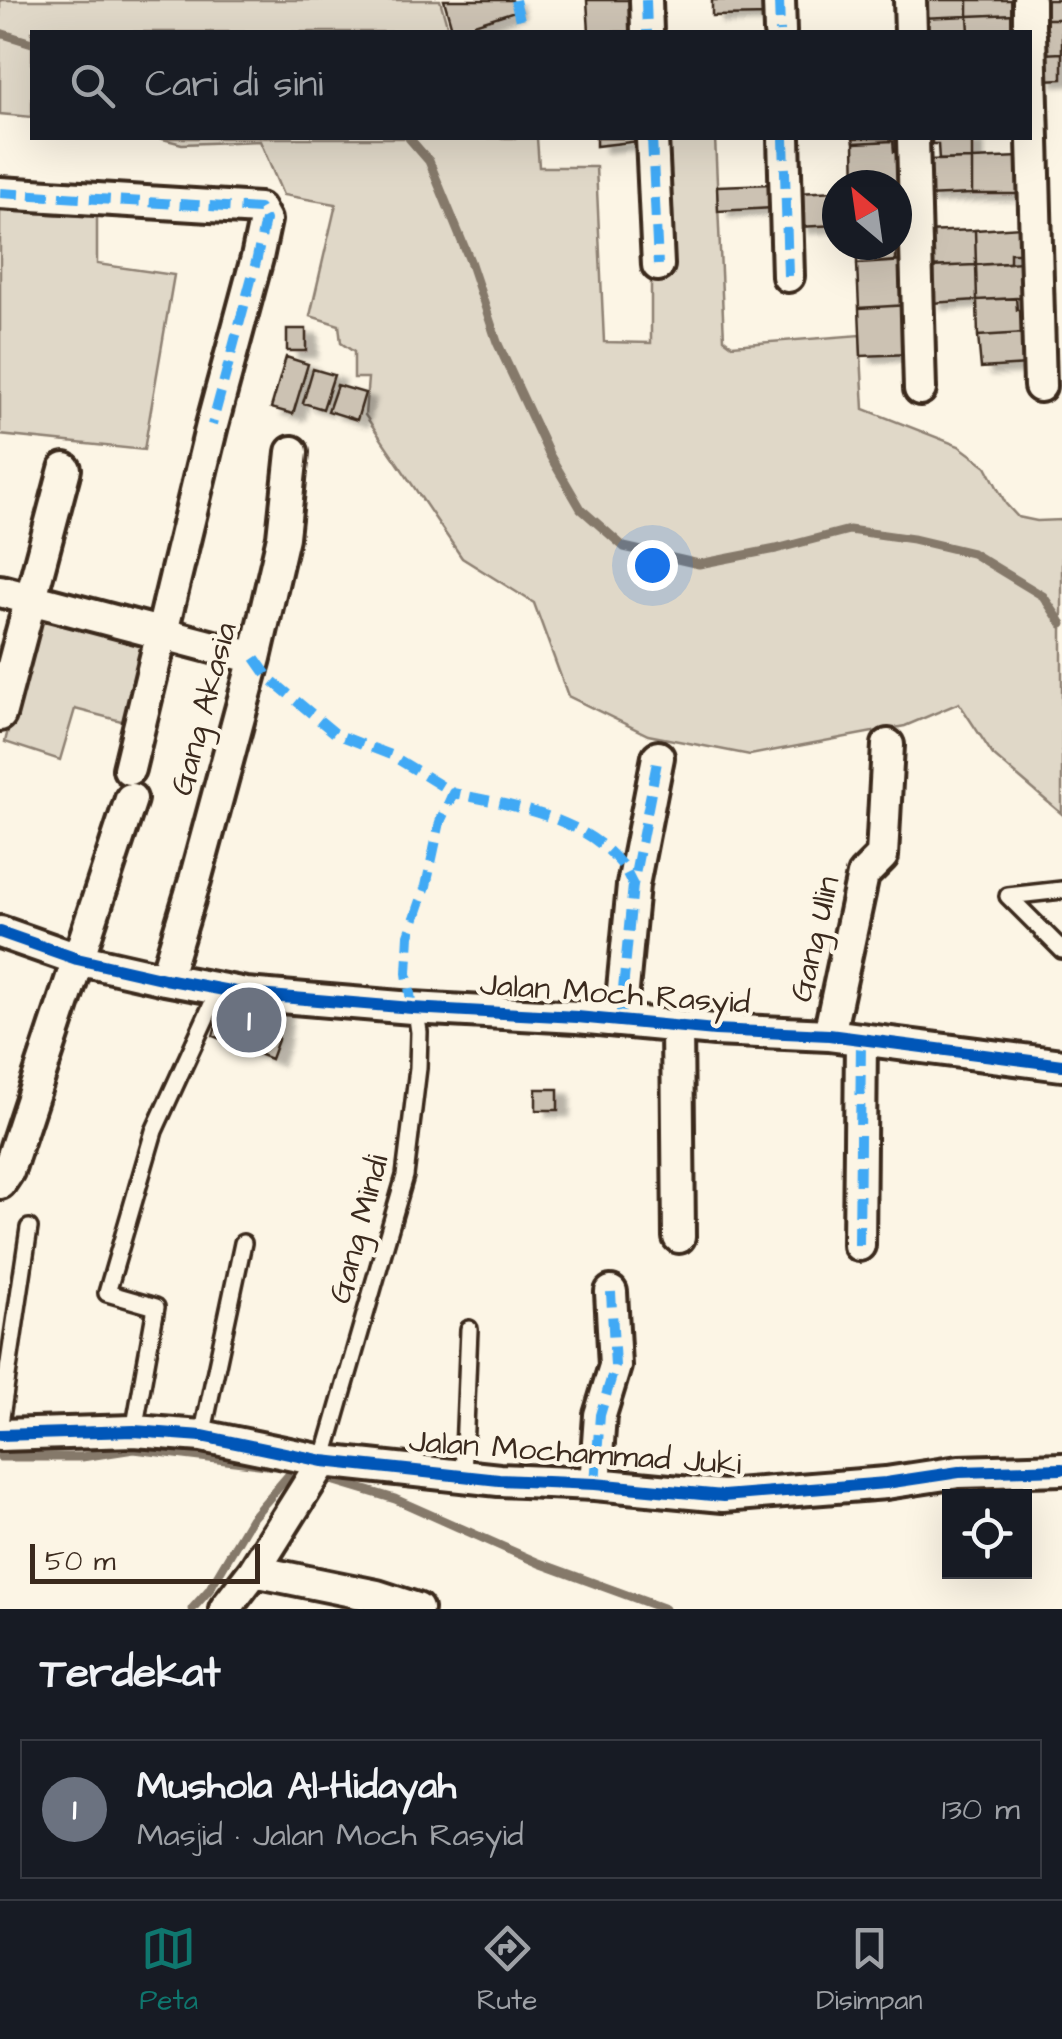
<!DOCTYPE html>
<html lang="id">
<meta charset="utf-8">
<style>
body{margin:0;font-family:"Architects Daughter",sans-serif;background:#20242c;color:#f1f3f6}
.controls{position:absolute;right:30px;bottom:30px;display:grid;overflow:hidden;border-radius:0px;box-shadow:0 10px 40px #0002}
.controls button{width:90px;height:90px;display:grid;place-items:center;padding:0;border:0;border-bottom:2px solid #363941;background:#171b24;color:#f1f3f6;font:50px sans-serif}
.compass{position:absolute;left:822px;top:170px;width:90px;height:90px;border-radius:50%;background:#171b24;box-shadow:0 10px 40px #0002;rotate:331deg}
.scale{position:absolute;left:30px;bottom:25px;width:230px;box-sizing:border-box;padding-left:10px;border:5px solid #3b2a1e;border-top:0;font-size:28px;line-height:35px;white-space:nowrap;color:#3b2a1e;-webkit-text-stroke:8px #fcf5e5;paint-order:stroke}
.you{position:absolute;left:652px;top:565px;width:35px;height:35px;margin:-25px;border:8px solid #fff;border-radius:50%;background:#1a73e8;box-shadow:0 0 0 15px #1a73e833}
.badge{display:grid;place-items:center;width:65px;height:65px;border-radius:50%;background:#0f766e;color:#fff;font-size:32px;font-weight:700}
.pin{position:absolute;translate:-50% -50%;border:5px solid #fff;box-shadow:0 2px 10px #0006}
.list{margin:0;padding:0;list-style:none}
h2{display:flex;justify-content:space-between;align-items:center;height:130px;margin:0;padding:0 40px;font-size:42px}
h2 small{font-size:32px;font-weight:400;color:#9ea1a6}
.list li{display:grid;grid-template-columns:65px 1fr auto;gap:30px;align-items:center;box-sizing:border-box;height:140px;margin:0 20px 20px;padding:0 20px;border:2px solid #363941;border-radius:0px}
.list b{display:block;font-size:38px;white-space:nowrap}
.list p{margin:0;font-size:32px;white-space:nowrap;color:#9ea1a6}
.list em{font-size:32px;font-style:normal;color:#9ea1a6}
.icon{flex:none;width:55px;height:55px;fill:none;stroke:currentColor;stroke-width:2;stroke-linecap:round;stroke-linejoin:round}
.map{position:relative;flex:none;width:1062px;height:1609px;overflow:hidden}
.search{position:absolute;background:#171b24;box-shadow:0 10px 40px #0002;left:30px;right:30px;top:30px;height:110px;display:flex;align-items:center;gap:25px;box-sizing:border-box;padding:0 35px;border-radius:0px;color:#9ea1a6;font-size:38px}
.sheet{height:290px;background:#171b24}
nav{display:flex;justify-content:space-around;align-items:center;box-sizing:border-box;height:140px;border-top:2px solid #363941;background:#171b24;font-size:28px;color:#9ea1a6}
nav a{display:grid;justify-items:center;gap:5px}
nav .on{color:#0f766e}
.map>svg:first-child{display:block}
.green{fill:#e0d8c8;stroke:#8e8173;stroke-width:2.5}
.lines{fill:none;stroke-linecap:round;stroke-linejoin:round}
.stream{stroke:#85796b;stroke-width:9}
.building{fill:#ccc2b3;stroke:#3b2a1e;stroke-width:2.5;filter:url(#shadow)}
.service-casing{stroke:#3b2a1e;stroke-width:22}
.minor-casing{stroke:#3b2a1e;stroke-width:38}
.service{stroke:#fcf5e5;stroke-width:15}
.minor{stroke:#fcf5e5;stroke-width:30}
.quiet{stroke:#3fa9f5;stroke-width:10;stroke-dasharray:20 10;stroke-linecap:butt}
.cycleway-casing{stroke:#fcf5e5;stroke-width:19}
.cycleway{stroke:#0057b8;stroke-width:12}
.labels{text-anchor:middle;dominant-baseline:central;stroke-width:9;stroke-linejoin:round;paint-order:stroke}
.street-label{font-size:32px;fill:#3b2a1e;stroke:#fcf5e5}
</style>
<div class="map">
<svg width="1062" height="1609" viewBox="0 0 1062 1609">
<defs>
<filter id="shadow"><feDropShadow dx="11" dy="6" stdDeviation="2.5" flood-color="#0004"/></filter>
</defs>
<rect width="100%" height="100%" fill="#fcf5e5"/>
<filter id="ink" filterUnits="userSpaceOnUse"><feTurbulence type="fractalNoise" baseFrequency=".01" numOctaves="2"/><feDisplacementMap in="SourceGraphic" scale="20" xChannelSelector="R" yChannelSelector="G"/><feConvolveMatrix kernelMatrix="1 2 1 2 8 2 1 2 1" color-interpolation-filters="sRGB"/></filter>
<g filter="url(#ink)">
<!-- green -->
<path class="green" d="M0,0H440L449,32H32V117L0,114Z
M159,138H537L539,167H596L604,342L651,343V280L644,138H715L724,339L732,345L860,335L864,409L959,446L986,466L1006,504L1018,517L1037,521L1062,520V814L993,755L959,703L905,726L750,755L648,735L568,696L534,603L462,558L365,415L368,378H354V352L341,343L339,325L310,316L336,204L283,195L260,141L182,144Z
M0,211L97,217V264L174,275L144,450L0,435Z
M37,614L149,643L129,723L75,709L60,760L5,742Z"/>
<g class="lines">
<!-- stream -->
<path class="stream" d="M0,33L32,43
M409,138L429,161L470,261L497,342L549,454L581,509L624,547L699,564L776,549L849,530L913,539L972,553L1043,596L1062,624
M0,1457H82L134,1449L283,1467
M322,1477L395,1499L539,1563L665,1609
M192,1609L209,1590L251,1519L294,1469"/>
</g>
<!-- building -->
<path class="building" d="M444,0H512L515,11L474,24L476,32H453Z
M587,0H635L636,32H589Z
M712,0H772V15L712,16Z
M920,0H968V16L921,18Z
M968,0H1019L1016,14L968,16Z
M1042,0H1062V19H1042Z
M1016,14V32H969L968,16Z
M968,16L969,32H921V18Z
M1042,19H1062V53L1042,54Z
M1062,53V79L1043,80L1042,54Z
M596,138H640V141L596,146Z
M853,138H891V141L854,143Z
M932,138H972V159L939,160L938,144H932Z
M893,141L894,152L902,153L903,189H897V185H855L854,143Z
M1020,157L1021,194H972V159Z
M972,159V194L924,196L923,160Z
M772,184L773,208L718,211L717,186Z
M897,189H903L905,221L897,222Z
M837,191V225L798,227L797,193Z
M1021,227V253H1010V263L976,265L975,230Z
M975,230L976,265L925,267L924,232Z
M857,245H896V261L857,264Z
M906,261L908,305L859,308L857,264Z
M1021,262L1022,298L977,300L976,265Z
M976,265L977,300L931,303L929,267Z
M1016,298L1017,310H1025V333L978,336L977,300Z
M908,305L911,354L861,356L859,308Z
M287,329H306V351H287Z
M1025,333L1027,365L981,368L978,336Z
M286,357L308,364L293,414L271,408Z
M313,369L334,375L323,409L303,403Z
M337,385L365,393L357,420L328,411Z
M222,1005H282L278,1040L271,1059L213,1036Z
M536,1089H558V1110H536Z"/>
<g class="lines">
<defs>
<path id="service" d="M1062,890L1008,896L1062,950
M0,1424L29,1228
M134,1431L156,1307L107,1293L154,1131L219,989
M202,1436L243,1243
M323,1461L405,1176L418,1068L419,1032L417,1018L412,1008
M463,1476L469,1329"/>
<path id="minor" d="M646,0L647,32
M779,0L780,32
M910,0L911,32
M1029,0V32
M1030,34L1040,386
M652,138L658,265
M784,138L788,276
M913,138L920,389
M0,193L259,209L265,220L257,258L212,425L129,769
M0,591L255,658
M0,715L65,469
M0,932L77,959L165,979L246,994L412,1008L577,1017L715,1030L829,1035L1062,1065
M165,979L195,880L255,658L283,537L292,452
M620,1021L633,885L658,757
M677,1026L679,1237
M829,1035L863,875L882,856L888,745
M0,1183L8,1171L131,799
M859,1245L861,1040
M0,1435L134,1431L202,1436L323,1461L499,1480L595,1484L723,1496L886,1483L959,1472L1062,1469
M595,1484L600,1415L615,1366L611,1292
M254,1571L377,1596L417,1609
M225,1609L254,1571L323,1461"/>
</defs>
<!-- service casing -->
<use href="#service" class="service-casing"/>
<!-- minor casing -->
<use href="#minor" class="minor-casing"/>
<!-- service -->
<use href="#service" class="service"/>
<!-- minor -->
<use href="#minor" class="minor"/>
<!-- quiet -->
<path class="quiet" d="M515,0L523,32
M646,0L647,32
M779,0L780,32
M652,138L658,265
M784,138L788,276
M0,193L259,209L265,220L257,258L212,425
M255,658L269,678L336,734L391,755L453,793
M412,1008L407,973L409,935L426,886L440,822L453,793C509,805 583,816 621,864C626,870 629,878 633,885
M620,1021L633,885L658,757
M859,1245L861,1040
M595,1484L600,1415L615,1366L611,1292"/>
<defs>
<path id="cycleway" d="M0,932L77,959L165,979L246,994L412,1008L577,1017L715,1030L829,1035L1062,1065
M0,1435L134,1431L202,1436L323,1461L499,1480L595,1484L723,1496L886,1483L959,1472L1062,1469"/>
</defs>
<!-- cycleway casing -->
<use href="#cycleway" class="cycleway-casing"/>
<!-- cycleway -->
<use href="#cycleway" class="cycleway"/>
</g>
</g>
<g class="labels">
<!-- street labels -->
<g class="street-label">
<text transform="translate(204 709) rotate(-75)">Gang Akasia</text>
<text transform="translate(815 939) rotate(-77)">Gang Ulin</text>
<text transform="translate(615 994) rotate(4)">Jalan Moch Rasyid</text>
<text transform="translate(359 1229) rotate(-75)">Gang Mindi</text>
<text transform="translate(575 1453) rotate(4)">Jalan Mochammad Juki</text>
</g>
</g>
</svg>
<div class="controls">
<button><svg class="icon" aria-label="locate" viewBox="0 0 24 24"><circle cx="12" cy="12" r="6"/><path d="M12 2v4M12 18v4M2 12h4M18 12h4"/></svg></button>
</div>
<svg class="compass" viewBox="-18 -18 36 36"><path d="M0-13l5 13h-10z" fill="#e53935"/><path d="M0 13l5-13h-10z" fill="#9ea1a6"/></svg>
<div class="scale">50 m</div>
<div class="you"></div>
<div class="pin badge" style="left:249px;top:1020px;background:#6b7280">1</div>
<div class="search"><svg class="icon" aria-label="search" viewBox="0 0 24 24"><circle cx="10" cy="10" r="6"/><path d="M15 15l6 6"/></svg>Cari di sini</div>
</div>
<section class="sheet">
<h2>Terdekat<small></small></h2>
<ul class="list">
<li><span class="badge" style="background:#6b7280">1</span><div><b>Mushola Al-Hidayah</b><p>Masjid · Jalan Moch Rasyid</p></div><em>130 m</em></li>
</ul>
</section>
<nav>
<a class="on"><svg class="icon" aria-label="map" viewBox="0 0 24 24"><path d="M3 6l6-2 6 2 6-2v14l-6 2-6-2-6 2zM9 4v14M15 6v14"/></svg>Peta</a>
<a><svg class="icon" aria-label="directions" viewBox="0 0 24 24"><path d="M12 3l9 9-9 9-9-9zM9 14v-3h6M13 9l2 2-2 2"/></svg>Rute</a>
<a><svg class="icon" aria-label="saved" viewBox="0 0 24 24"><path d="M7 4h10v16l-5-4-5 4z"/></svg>Disimpan</a>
</nav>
